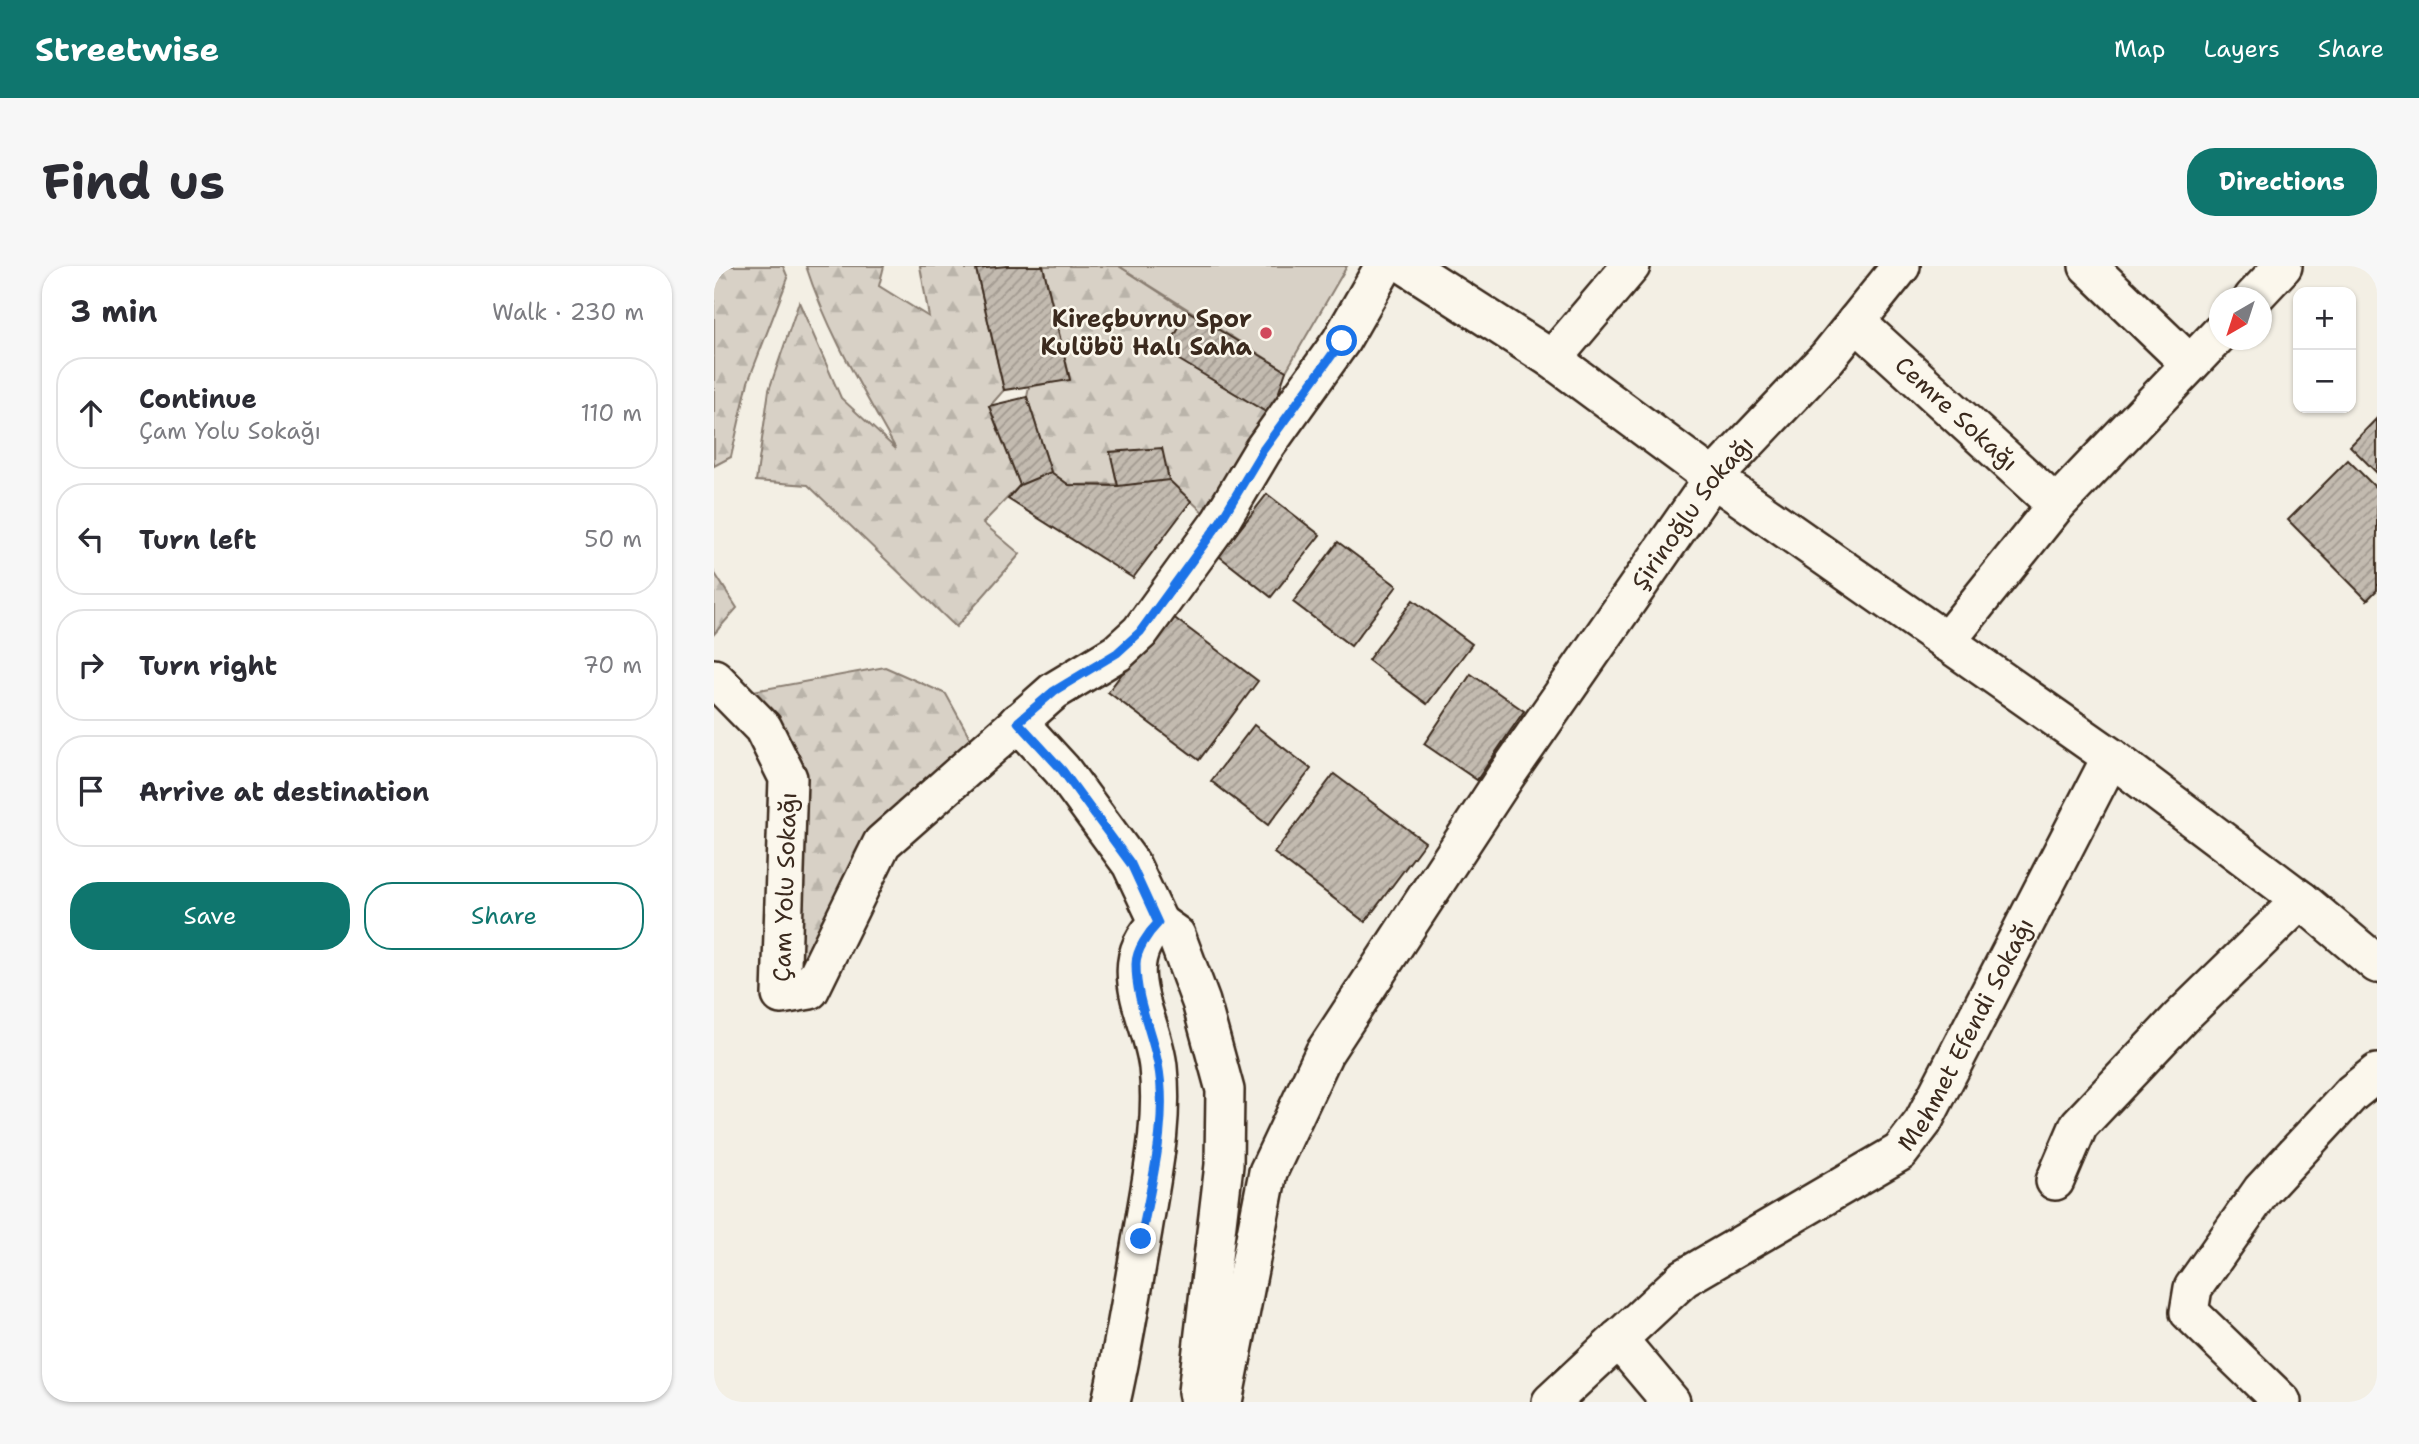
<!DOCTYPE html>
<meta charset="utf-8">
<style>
body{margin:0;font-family:"Shantell Sans",sans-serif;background:#f7f7f7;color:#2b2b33}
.controls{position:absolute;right:21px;top:21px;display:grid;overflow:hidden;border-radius:14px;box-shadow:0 2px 5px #0004}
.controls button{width:63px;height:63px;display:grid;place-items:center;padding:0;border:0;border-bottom:2px solid #e1e1e2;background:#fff;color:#2b2b33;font:35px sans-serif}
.compass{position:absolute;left:1495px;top:21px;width:63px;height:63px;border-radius:50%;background:#fff;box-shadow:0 2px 5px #0004;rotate:219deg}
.stop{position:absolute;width:21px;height:21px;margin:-16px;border:5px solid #1a73e8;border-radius:50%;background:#fff}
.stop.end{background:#1a73e8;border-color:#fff;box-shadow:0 2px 7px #0008}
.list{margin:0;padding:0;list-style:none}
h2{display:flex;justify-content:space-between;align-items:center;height:91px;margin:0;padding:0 28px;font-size:30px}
h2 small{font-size:23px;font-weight:400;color:#7c7c81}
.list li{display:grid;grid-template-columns:46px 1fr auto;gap:21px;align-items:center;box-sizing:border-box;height:112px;margin:0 14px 14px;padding:0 14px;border:2px solid #e1e1e2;border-radius:28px}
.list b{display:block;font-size:26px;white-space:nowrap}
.list p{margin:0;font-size:23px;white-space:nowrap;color:#7c7c81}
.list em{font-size:23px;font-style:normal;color:#7c7c81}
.actions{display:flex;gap:14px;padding:21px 28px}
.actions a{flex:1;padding:16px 0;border:2px solid #0f766e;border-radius:28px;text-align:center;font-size:24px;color:#0f766e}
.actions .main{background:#0f766e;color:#fff}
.icon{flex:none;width:38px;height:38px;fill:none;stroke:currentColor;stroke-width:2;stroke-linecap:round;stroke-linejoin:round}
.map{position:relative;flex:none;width:1663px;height:1136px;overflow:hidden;border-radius:28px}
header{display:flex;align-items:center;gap:42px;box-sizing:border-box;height:98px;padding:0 35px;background:#0f766e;color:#fff}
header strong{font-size:33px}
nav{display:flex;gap:38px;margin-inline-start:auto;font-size:24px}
.intro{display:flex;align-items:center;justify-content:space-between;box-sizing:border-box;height:168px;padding:0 42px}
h1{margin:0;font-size:49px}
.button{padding:18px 32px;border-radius:28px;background:#0f766e;color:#fff;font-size:24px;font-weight:700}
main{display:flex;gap:42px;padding:0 42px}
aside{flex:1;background:#fff;border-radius:28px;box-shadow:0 2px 5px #0004}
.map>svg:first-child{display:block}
.forest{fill:url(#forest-firs);stroke:#8a7e72;stroke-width:2}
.park{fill:#d8d1c6;stroke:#8a7e72;stroke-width:2}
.building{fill:url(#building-hatch);stroke:#3b2a1e;stroke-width:2}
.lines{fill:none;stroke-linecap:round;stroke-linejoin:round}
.minor-casing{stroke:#3b2a1e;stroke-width:42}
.minor{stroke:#fbf7ec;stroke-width:37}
.route{stroke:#1a73e8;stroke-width:9}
.poi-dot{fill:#d1495b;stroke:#fbf7ec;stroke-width:2.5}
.labels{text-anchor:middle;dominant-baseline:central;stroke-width:5;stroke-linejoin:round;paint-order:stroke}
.poi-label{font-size:24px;font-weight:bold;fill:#3b2a1e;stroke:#fbf7ec;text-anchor:end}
.street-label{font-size:24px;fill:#3b2a1e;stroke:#fbf7ec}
</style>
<header>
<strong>Streetwise</strong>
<nav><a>Map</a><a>Layers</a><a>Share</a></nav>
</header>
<div class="intro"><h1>Find us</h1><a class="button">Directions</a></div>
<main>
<aside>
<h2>3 min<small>Walk · 230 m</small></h2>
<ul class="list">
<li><svg class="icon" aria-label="ahead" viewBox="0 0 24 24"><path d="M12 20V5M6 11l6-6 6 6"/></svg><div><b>Continue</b><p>Çam Yolu Sokağı</p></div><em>110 m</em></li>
<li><svg class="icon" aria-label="left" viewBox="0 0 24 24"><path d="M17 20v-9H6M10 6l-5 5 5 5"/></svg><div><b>Turn left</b></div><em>50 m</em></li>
<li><svg class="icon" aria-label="right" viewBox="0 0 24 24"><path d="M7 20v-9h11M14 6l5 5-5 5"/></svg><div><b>Turn right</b></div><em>70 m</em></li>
<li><svg class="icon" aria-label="arrive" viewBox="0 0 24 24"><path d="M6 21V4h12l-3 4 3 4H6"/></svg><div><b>Arrive at destination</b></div></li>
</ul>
<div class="actions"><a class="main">Save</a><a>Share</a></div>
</aside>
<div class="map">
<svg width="1663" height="1136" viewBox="0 0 1663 1136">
<defs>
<pattern id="forest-firs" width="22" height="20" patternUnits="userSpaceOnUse" patternTransform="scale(1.75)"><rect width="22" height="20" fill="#d8d1c6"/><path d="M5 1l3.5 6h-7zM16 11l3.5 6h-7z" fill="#bab4aa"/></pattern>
<pattern id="building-hatch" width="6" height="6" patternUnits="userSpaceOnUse" patternTransform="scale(1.75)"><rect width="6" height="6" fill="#c3bbb0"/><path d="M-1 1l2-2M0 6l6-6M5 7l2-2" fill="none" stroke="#a0988f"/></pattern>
</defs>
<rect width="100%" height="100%" fill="#f3efe4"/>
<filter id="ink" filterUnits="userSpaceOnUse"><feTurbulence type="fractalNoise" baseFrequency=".0143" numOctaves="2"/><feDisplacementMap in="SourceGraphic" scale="14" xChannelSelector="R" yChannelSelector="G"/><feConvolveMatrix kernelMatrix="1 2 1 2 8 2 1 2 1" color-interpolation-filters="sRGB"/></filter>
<g filter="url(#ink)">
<!-- forest -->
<path class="forest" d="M0,0H69L74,12L34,116L17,191L0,200Z
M92,0H170L165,20L215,51L206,0H252V3H262L290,124L275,141L306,219L269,257L306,288L242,361L94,219L42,215L55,124L85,36L127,132L182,183C149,124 113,65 92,0Z
M329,0H405L474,45L453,86L557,149L495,252L455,214L447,183L397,186L403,218L355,219L337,206L313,131L315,121L356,113Z
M0,306L23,342L0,368Z
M171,401L232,428L260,479L202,520L154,578L127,645L71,724L79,511L23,428Z"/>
<!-- park -->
<path class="park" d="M405,0H633L572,105Z"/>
<!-- building -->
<path class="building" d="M293,0H329L356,114L290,124L262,3Z
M474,45L572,105L557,149L452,86Z
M313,131L337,206L306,219L275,140Z
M1663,152V207L1636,180Z
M448,182L455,214L404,220L396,186Z
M1634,194L1663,223V324L1653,334L1574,254Z
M337,206L355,219L404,220L455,214L477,235L419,312L294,233L306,219Z
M553,228L606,269L557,331L505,290Z
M624,276L683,320L637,380L579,336Z
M699,334L758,378L713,438L654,394Z
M454,347L544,415L485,494L394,426Z
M757,408L810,445L763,514L710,478Z
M540,459L597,503L554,559L497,515Z
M620,508L711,576L651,656L560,587Z"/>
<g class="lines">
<defs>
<g id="minor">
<path d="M693,0L838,93L999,212L1397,491L1587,634L1663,698"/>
<path d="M1374,0L1476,98"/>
<path d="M1539,32L1569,0"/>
<path id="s1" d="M1142,56L1342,239"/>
<path d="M838,93L917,0"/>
<path d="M1232,376L1342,239L1506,67"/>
<path d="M0,412L49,462L74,512L67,729L96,724L168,577L340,425L403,387L426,366L506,256L549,184L627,75L670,0"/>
<path d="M304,456L348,504L417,598L445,657"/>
<path d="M1341,915L1365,859L1466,752L1587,634"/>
<path d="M904,1073L957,1136"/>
<path d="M397,1136C410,1079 419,1021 429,964C438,909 450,856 444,801C439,752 397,699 445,657L462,669L487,736L511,824L510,899L483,1126L485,1136"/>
<path id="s2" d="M509,1136L554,906L610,787L791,511L999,212L1113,92L1187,0"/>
<path id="s3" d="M837,1136L970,1012L1186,886L1209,856L1397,491"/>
<path d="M1568,1136L1475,1046L1479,1022L1548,924L1638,827L1663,807"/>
</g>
</defs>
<!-- minor casing -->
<use href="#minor" class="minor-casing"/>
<!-- minor -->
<use href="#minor" class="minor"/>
</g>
</g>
<g class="lines" filter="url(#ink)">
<!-- route -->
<path class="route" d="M427,973C437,917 455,855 444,798C437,763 422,735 422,698C422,684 435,666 444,657L417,598L348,504L304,456L340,425L403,387L426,366L506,256L549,184L628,75"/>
</g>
<!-- markers -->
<circle class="poi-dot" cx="552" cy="67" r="7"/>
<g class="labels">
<!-- poi labels -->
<g class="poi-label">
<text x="538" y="53">Kireçburnu Spor<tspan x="538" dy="28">Kulübü Halı Saha</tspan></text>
</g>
<!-- street labels -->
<g class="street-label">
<text stroke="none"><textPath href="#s1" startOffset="136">Cemre Sokağı</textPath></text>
<text stroke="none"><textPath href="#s2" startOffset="1020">Şirinoğlu Sokağı</textPath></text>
<text transform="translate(71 621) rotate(-88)">Çam Yolu Sokağı</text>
<text stroke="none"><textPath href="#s3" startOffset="567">Mehmet Efendi Sokağı</textPath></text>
</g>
</g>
</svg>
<div class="controls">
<button>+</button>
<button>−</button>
</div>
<svg class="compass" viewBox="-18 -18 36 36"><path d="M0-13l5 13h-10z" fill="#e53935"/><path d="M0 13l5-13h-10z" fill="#7c7c81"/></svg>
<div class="stop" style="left:628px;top:75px"></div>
<div class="stop end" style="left:427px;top:973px"></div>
</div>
</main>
